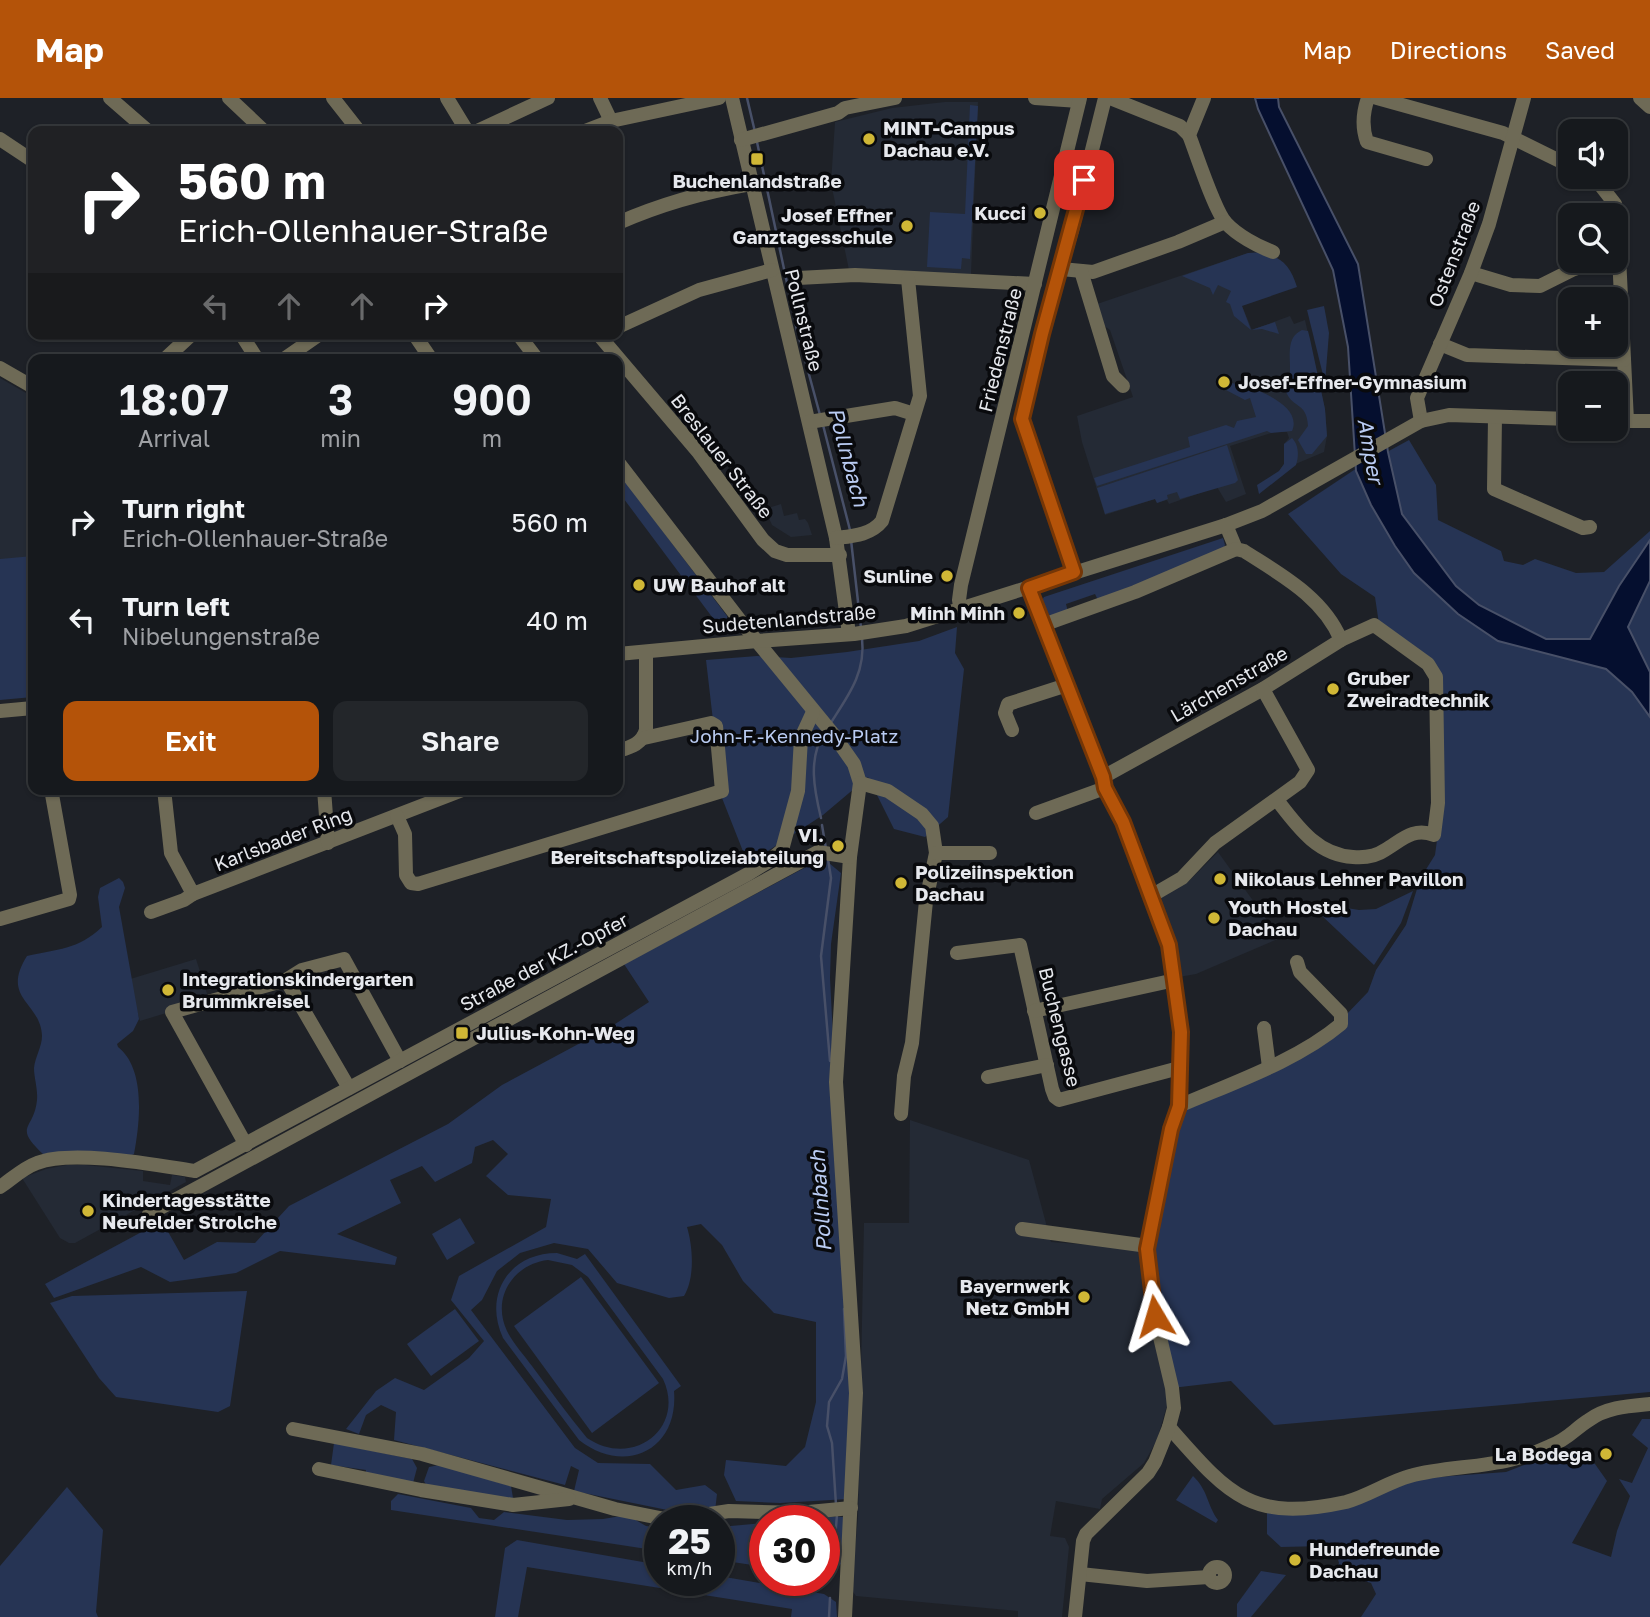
<!DOCTYPE html>
<meta charset="utf-8">
<style>
body{margin:0;font-family:"Golos Text",sans-serif;background:#23262a;color:#f1f3f6;height:100vh;display:flex;flex-direction:column;font-size:26px;white-space:nowrap}
*{box-sizing:border-box;margin:0}
p{font-size:23px;color:#9ea0a4}
.icon{flex:none;width:38px;height:38px;fill:none;stroke:currentColor;stroke-width:2;stroke-linecap:round;stroke-linejoin:round}
.map{position:relative;flex:1;overflow:hidden}
.side{position:absolute;left:28px;top:256px;width:595px;height:441px;display:flex;flex-direction:column;background:#16191d;border-radius:14px;box-shadow:0 2px 5px #0004,0 0 0 2px #35383b}
.side>*{flex:none}
.banner{position:absolute;left:28px;top:28px;width:595px;height:214px;border-radius:14px;box-shadow:0 2px 5px #0004,0 0 0 2px #35383b;background:#202124;color:#fff;overflow:hidden}
.fabs{position:absolute;left:1558px;top:21px;display:grid;gap:14px}
.fabs a{display:grid;place-items:center;width:70px;height:70px;border-radius:14px;background:#16191d;box-shadow:0 2px 5px #0004,0 0 0 2px #35383b;font-size:35px}
.speed{position:absolute;left:644px;top:1407px;display:flex;gap:14px;font-size:35px;font-weight:700;text-align:center}
.speed>*{display:grid;place-content:center;width:91px;height:91px;border-radius:50%;background:#16191d;box-shadow:0 2px 5px #0004,0 0 0 2px #35383b;line-height:1}
.speed small{font-size:18px;font-weight:400}
.speed .limit{border:10px solid #d22;background:#fff;color:#111}
.pin{position:absolute;display:grid;place-items:center;width:60px;height:60px;color:#fff;margin:-30px;border-radius:14px;box-shadow:0 4px 10px #0006}
.me{position:absolute;width:77px;margin:-38px;rotate:353deg;stroke-linejoin:round;filter:drop-shadow(0 0 5px #0008)}
.turn{display:flex;align-items:center;gap:24px;height:147px;padding:0 35px;font-size:32px}
.turn .icon{width:91px;height:91px;stroke-width:2.5}
.turn b{display:block;font-size:49px;line-height:60px}
.lanes{display:flex;align-items:center;height:66px;padding:0 35px;background:#0003;justify-content:center;gap:35px;direction:ltr}
.lanes .off{opacity:.35}
.eta{display:flex;justify-content:space-evenly;align-items:center;height:119px;text-align:center}
.eta b{font-size:42px;font-weight:600;line-height:49px}
.button{display:flex;gap:14px;margin-top:auto;padding:14px 35px}
.button a{flex:1;height:80px;border-radius:14px;background:#b45309;color:#fff;font-size:28px;font-weight:600;line-height:80px;text-align:center}
.button a+a{background:#23262a;color:#f1f3f6}
ul{padding:0;list-style:none}
li{display:flex;align-items:center;gap:21px;height:98px;padding:0 35px}
li div{flex:1}
li b{display:block;font-size:26px}
li em{font-style:normal}
header{display:flex;align-items:center;gap:42px;box-sizing:border-box;height:98px;padding:0 35px;background:#b45309;color:#fff}
header strong{font-size:33px}
nav{display:flex;gap:38px;margin-inline-start:auto;font-size:24px}
.map>svg:first-child{display:block}
.built{fill:#242a35}
.green{fill:#263454;fill-rule:evenodd}
.water{fill:#050f2f;stroke:#485068;stroke-width:2}
.lines{fill:none;stroke-linecap:round;stroke-linejoin:round}
.stream{stroke:#485068;stroke-width:2.5}
.minor{stroke:#6e6a56;stroke-width:14}
.route-casing{stroke:#753606;stroke-width:18}
.route{stroke:#b45309;stroke-width:12}
.poi-dot{fill:#d0b736;stroke:#090a0d;stroke-width:2.5}
.labels{text-anchor:middle;stroke-width:7;stroke-linejoin:round;paint-order:stroke}
.poi-label{font-size:19px;font-weight:bold;fill:#e6e8ed;stroke:#090a0d;text-anchor:start}
.street-label{font-size:19px;fill:#e6e8ed;stroke:#090a0d}
.park-label{font-size:19px;fill:#baccf3;stroke:#090a0d}
.water-label{font-size:21px;font-style:italic;fill:#baccf3;stroke:#090a0d}
</style>
<header>
<strong>Map</strong>
<nav><a>Map</a><a>Directions</a><a>Saved</a></nav>
</header>
<div class="map">
<svg width="1650" height="1519" viewBox="0 0 1650 1519">
<rect width="100%" height="100%" fill="#1e2127"/>
<!-- built -->
<g class="built">
<path d="M945,4H978L971,176L849,172L831,85L835,24L892,10Z"/>
<path d="M1248,155L1242,208L1252,232L1290,218L1294,226L1305,222L1325,311L1327,338L1324,354L1279,373L1284,366V346L1289,340L1287,334H1274L1230,348L1246,396L1226,404L1217,389L1169,406L1167,402L1157,405L1155,401L1105,417L1082,344L1077,318L1133,299L1110,232L1103,227L1097,206Z"/>
<path d="M0,280L33,299V465L0,468Z"/>
<path d="M781,406L784,418L797,415L799,422L805,421L808,425L812,437L791,439L772,427L765,411Z"/>
<path d="M1218,754L1280,840L1196,876L1179,879L1156,800L1190,782Z"/>
<path d="M196,861L209,902L140,923L127,882Z"/>
<path d="M910,1022L1029,1062L1051,1144L1147,1151L1172,1290L1157,1342L1144,1365L1102,1401L1100,1411L1056,1403L1050,1438L1065,1440L1069,1449L1062,1519H1018V1513L856,1498L851,1491L858,1420L864,1125H909Z"/>
<path d="M67,1067H85L143,1073V1083L170,1087L172,1077L185,1079L186,1084L75,1145H69L60,1140L22,1080L46,1071Z"/>
</g>
<!-- green -->
<g class="green">
<path d="M970,7L978,8L970,161L962,160L961,171L927,169L930,114L965,116Z"/>
<path d="M1263,154C1283,160 1291,169 1297,189L1242,208L1251,232L1275,224L1279,236L1262,231L1251,232L1234,218L1230,206L1226,204L1231,193L1218,187L1213,197L1210,190L1182,178L1248,155Z"/>
<path d="M1324,208L1329,235L1325,285L1307,212Z"/>
<path d="M1302,232L1308,233L1310,241L1325,311L1327,338L1312,356H1306L1298,342L1308,328C1307,303 1291,311 1285,291C1286,286 1289,281 1290,275C1291,259 1285,240 1302,232Z"/>
<path d="M1230,285C1249,287 1304,306 1292,333L1271,335L1267,333L1097,388L1094,380L1190,349L1188,339L1226,327L1234,330L1237,323L1256,319L1250,300L1245,302L1226,292Z"/>
<path d="M1292,340C1299,347 1299,358 1296,367L1259,396L1257,387L1279,373L1284,366V346Z"/>
<path d="M1409,342L1436,387L1438,422L1501,453L1504,463L1523,467L1535,461L1576,475L1604,474L1650,433V442L1619,488L1590,541H1546L1479,507L1456,488L1402,416L1388,355L1356,373L1498,543L1606,571L1632,594L1650,619V1294L1274,1327L1231,1283L1172,1290L1147,1151L1179,1008L1269,969L1343,920L1368,894L1376,872L1406,827L1420,781L1435,757L1442,705V580L1379,526L1375,499L1341,476L1288,416L1354,372Z"/>
<path d="M1227,347L1238,382L1235,385L1180,401L1177,394L1167,397L1168,401L1157,405L1155,401L1105,416L1097,390Z"/>
<path d="M618,374L727,518V532L721,531L618,393Z"/>
<path d="M1223,440L1225,447L1222,453L1099,504L1095,496L1066,506L1068,514L1049,520L1041,504L1044,499Z"/>
<path d="M33,458V599L0,602V461Z"/>
<path d="M1650,483V574L1627,529Z"/>
<path d="M957,529L955,555L964,571L948,719L925,739L894,731L868,679L823,717L748,766L722,700L706,562L757,558L791,560L847,554L919,543Z"/>
<path d="M823,760L841,775L831,846L830,880L850,1273L848,1401L780,1405L736,1403L724,1377L726,1362L786,1368L805,1349L816,1304V1224L774,1215L743,1183L722,1147L701,1126L687,1129C693,1149 695,1180 684,1198L669,1200L617,1185L588,1151L554,1145L520,1155L497,1173L482,1202L471,1212L575,1350L598,1365L650,1366L676,1392L705,1387L717,1396L715,1413L682,1415L574,1393L579,1372L571,1368L565,1387L394,1342L396,1314L381,1307L366,1317L359,1336L346,1331L376,1293L395,1280L424,1292L469,1260L484,1243L451,1202L459,1178L546,1129L551,1101L508,1097L486,1078L508,1056L493,1042L475,1049L472,1065L435,1084L422,1068L390,1082L401,1105L337,1136L397,1159L395,1167L280,1153L236,1175L170,1184L141,1169L54,1200L45,1186L162,1123L184,1162L217,1144L255,1145L289,1108L448,1026L502,987L612,928L649,904L624,866Z"/>
<path d="M119,780L123,784L125,790L119,809L139,921L133,933L117,946L118,949C146,971 140,1024 134,1056L130,1058L44,1057C12,1027 34,1033 37,1002C38,991 34,980 34,970C35,959 42,949 42,938C41,904 0,901 27,858C57,851 78,852 102,829L98,799L100,790Z"/>
<path d="M1413,793L1401,825L1374,867L1319,815L1322,806L1359,812L1376,811Z"/>
<path d="M460,1120L475,1145L447,1162L432,1136Z"/>
<path d="M557,1155L577,1161L585,1156L681,1288L674,1293C679,1352 625,1378 579,1342L503,1240C483,1197 509,1155 557,1155ZM548,1162L572,1167L588,1179L663,1281C686,1330 633,1371 587,1340C568,1317 550,1292 532,1268C524,1257 513,1245 507,1233C491,1199 514,1166 548,1162Z"/>
<path d="M581,1179L659,1285L592,1335L514,1228Z"/>
<path d="M247,1193L230,1308L218,1314L116,1299L99,1280L50,1205L72,1198Z"/>
<path d="M455,1211L479,1243L431,1278L407,1246Z"/>
<path d="M1642,1321H1650V1519H1361L1376,1496L1371,1485L1335,1474L1339,1465L1336,1455L1325,1448L1281,1449L1267,1436V1413L1392,1390L1424,1380L1506,1374L1566,1351L1595,1366L1607,1383L1572,1445L1611,1459L1617,1433L1630,1398L1619,1381L1632,1385L1648,1350L1632,1337Z"/>
<path d="M334,1345L412,1361L417,1370L413,1385L365,1378L366,1372L331,1367Z"/>
<path d="M439,1367L511,1388L513,1400L508,1403L428,1390L424,1383L429,1369Z"/>
<path d="M1193,1378C1208,1392 1207,1407 1218,1422L1216,1425L1176,1402Z"/>
<path d="M67,1389L103,1432L96,1514L98,1519H0V1468Z"/>
<path d="M398,1396L471,1410L479,1420L494,1422L504,1414L567,1422L603,1421L627,1417L646,1428L660,1430V1453L391,1412V1403Z"/>
<path d="M814,1418L845,1419L841,1466L828,1477H824V1423H801Z"/>
<path d="M765,1425V1469L719,1462V1429Z"/>
<path d="M517,1442L660,1467V1482H719V1478L824,1496L836,1504L837,1519H791L792,1511L527,1469L518,1519H495L505,1450Z"/>
<path d="M1261,1473L1286,1477L1251,1519H1237V1506Z"/>
</g>
<!-- water -->
<path class="water" d="M1255,0H1278L1279,9L1358,166L1388,354L1402,416L1456,488L1479,507L1546,541H1590L1619,488L1650,442V483L1628,529L1650,574V619L1632,594L1606,571L1498,543L1458,516L1414,475L1395,448L1371,407L1356,373L1348,249L1333,172L1258,11Z"/>
<g class="lines">
<!-- stream -->
<g class="stream">
<path d="M747,0L755,34"/>
<path d="M757,44L797,232L820,317"/>
<path d="M823,327L850,432"/>
<path d="M851,442L861,530"/>
<path d="M830,626C848,598 866,575 862,540"/>
<path d="M821,720C814,691 808,661 824,635"/>
<path d="M822,727L826,751"/>
<path d="M828,761L831,780L821,858L830,963"/>
<path d="M836,1407L832,1345L827,1328L829,1304L842,1281L846,1258L844,1211"/>
<path d="M832,1475L837,1417"/>
<path d="M829,1519L830,1500"/>
</g>
<!-- minor -->
<g class="minor">
<path d="M110,0L148,33"/>
<path d="M229,0L264,33"/>
<path d="M333,0L359,33"/>
<path d="M447,0L467,33"/>
<path d="M600,0L611,23"/>
<path d="M732,0L836,440L849,536"/>
<path d="M1035,0L1079,3"/>
<path d="M1110,0L1180,28L1189,37"/>
<path d="M1204,0L1189,37C1196,55 1215,114 1226,125C1237,137 1257,148 1273,154"/>
<path d="M1368,0C1363,14 1362,30 1367,44L1426,61"/>
<path d="M1377,0L1503,35L1570,68"/>
<path d="M1640,0L1650,9"/>
<path d="M477,33L548,0"/>
<path d="M585,33L611,23L719,0"/>
<path d="M0,41L33,63"/>
<path d="M741,42L838,15L845,10L895,0"/>
<path d="M1594,79L1615,106L1619,125V158L1627,323"/>
<path d="M618,125C661,106 704,94 751,86"/>
<path d="M1061,171L1093,174L1178,144L1225,124"/>
<path d="M1081,173L1113,278L1123,288"/>
<path d="M1471,175L1511,187L1540,188L1572,172L1598,163"/>
<path d="M798,180L855,177L1035,186"/>
<path d="M618,229L699,192L772,172"/>
<path d="M241,236L257,261"/>
<path d="M414,236L431,261"/>
<path d="M518,236L537,261"/>
<path d="M598,236L699,355L763,442L775,453L787,457H840"/>
<path d="M1440,246L1467,257L1624,262"/>
<path d="M165,261L192,236"/>
<path d="M284,261L320,236"/>
<path d="M0,270L33,289"/>
<path d="M1495,319L1494,391L1583,430L1590,429"/>
<path d="M1421,323L1417,300L1471,175L1489,126L1524,0"/>
<path d="M1615,323H1650"/>
<path d="M809,324L895,310L914,316"/>
<path d="M618,364L742,525L833,636L854,666L860,685L850,759L836,984L856,1295L845,1519"/>
<path d="M1226,427L1236,451L1244,453C1281,477 1323,499 1341,542"/>
<path d="M836,440C853,438 871,437 882,423L920,298L908,181"/>
<path d="M1074,474L1022,321L1042,236L1072,132L1105,0"/>
<path d="M1029,490L1103,679L1105,690L1123,724L1169,847L1181,934L1179,1008L1171,1031L1147,1151L1155,1218L1172,1290L1174,1310L1169,1329C1228,1396 1250,1425 1346,1404C1368,1398 1388,1384 1410,1378C1442,1369 1477,1370 1510,1362C1523,1359 1537,1354 1550,1348C1570,1340 1573,1332 1589,1322C1607,1309 1629,1308 1650,1306"/>
<path d="M961,513L959,502L961,487L1080,0"/>
<path d="M1043,527L1135,494L1236,451"/>
<path d="M618,556L757,543L854,536L906,528L1226,427L1262,413L1421,323L1449,317L1570,321"/>
<path d="M0,613L33,610"/>
<path d="M1012,632L1005,615L1008,606L1067,587"/>
<path d="M618,653C631,649 642,646 646,632V554"/>
<path d="M1103,679L1263,591L1341,542L1374,527L1428,566L1436,579L1438,705L1434,737C1413,729 1402,742 1385,752C1375,759 1365,760 1353,759C1317,757 1297,728 1277,702"/>
<path d="M860,685L888,693L922,716L932,728L936,755L926,803L912,945L904,978L901,1016"/>
<path d="M164,691L171,755L193,796L465,691"/>
<path d="M324,691L328,745"/>
<path d="M1036,715L1105,690"/>
<path d="M397,718L405,736L406,777L411,785L418,786L722,693L716,628L711,625L644,640"/>
<path d="M936,755H990"/>
<path d="M1151,798L1182,780L1215,745L1300,684L1308,672L1263,591"/>
<path d="M151,814L184,802L193,796"/>
<path d="M0,821L69,801L70,797L51,691"/>
<path d="M957,855L1020,847L1052,991L1055,999L1059,1002L1179,970"/>
<path d="M286,882L349,990"/>
<path d="M1034,913L1175,882"/>
<path d="M1264,930L1269,969"/>
<path d="M988,979L1047,967"/>
<path d="M1179,1008C1232,985 1297,963 1341,926V916L1300,874L1297,864"/>
<path d="M246,1047L172,914L286,882L302,872L344,861L400,963"/>
<path d="M0,1089C12,1081 23,1070 37,1065C72,1051 156,1067 195,1073L748,776L769,763L782,752L798,693L801,640L813,614"/>
<path d="M149,1116L818,754L850,759"/>
<path d="M1022,1131L1148,1148"/>
<path d="M293,1331L422,1356L615,1411L670,1422L729,1413L798,1415L851,1410"/>
<path d="M319,1371L421,1392L513,1407L569,1401"/>
<circle cx="1217" cy="1477" r="8"/>
<path d="M1080,1476L1147,1483L1209,1479"/>
<path d="M1075,1519L1083,1443L1086,1436L1148,1375L1155,1364L1169,1329"/>
</g>
</g>
<g class="lines">
<!-- route casing -->
<g class="route-casing">
<path id="route" d="M1084,82L1042,236L1022,321L1074,474L1029,490L1103,679L1105,690L1123,724L1169,847L1181,934L1179,1008L1171,1031L1147,1151L1155,1218"/>
</g>
<!-- route -->
<use href="#route" class="route"/>
</g>
<!-- markers -->
<g class="poi-dot">
<circle cx="869" cy="41" r="7"/>
<rect x="750" y="54" width="14" height="14" rx="3.5"/>
<circle cx="1040" cy="115" r="7"/>
<circle cx="907" cy="128" r="7"/>
<circle cx="1224" cy="284" r="7"/>
<circle cx="947" cy="478" r="7"/>
<circle cx="639" cy="487" r="7"/>
<circle cx="1019" cy="515" r="7"/>
<circle cx="1333" cy="591" r="7"/>
<circle cx="838" cy="748" r="7"/>
<circle cx="1220" cy="781" r="7"/>
<circle cx="901" cy="785" r="7"/>
<circle cx="1214" cy="820" r="7"/>
<circle cx="168" cy="892" r="7"/>
<rect x="455" y="928" width="14" height="14" rx="3.5"/>
<circle cx="88" cy="1113" r="7"/>
<circle cx="1084" cy="1199" r="7"/>
<circle cx="1606" cy="1356" r="7"/>
<circle cx="1295" cy="1462" r="7"/>
</g>
<g class="labels">
<!-- poi labels -->
<g class="poi-label">
<text x="883" y="37">MINT-Campus<tspan x="883" dy="22">Dachau e.V.</tspan></text>
<text x="757" y="90" text-anchor="middle">Buchenlandstraße</text>
<text x="1026" y="122" text-anchor="end">Kucci</text>
<text x="893" y="124" text-anchor="end">Josef Effner<tspan x="893" dy="22">Ganztagesschule</tspan></text>
<text x="1238" y="291">Josef-Effner-Gymnasium</text>
<text x="933" y="485" text-anchor="end">Sunline</text>
<text x="653" y="494">UW Bauhof alt</text>
<text x="1005" y="522" text-anchor="end">Minh Minh</text>
<text x="1347" y="587">Gruber<tspan x="1347" dy="22">Zweiradtechnik</tspan></text>
<text x="824" y="744" text-anchor="end">VI.<tspan x="824" dy="22">Bereitschaftspolizeiabteilung</tspan></text>
<text x="915" y="781">Polizeiinspektion<tspan x="915" dy="22">Dachau</tspan></text>
<text x="1234" y="788">Nikolaus Lehner Pavillon</text>
<text x="1228" y="816">Youth Hostel<tspan x="1228" dy="22">Dachau</tspan></text>
<text x="182" y="888">Integrationskindergarten<tspan x="182" dy="22">Brummkreisel</tspan></text>
<text x="476" y="942">Julius-Kohn-Weg</text>
<text x="102" y="1109">Kindertagesstätte<tspan x="102" dy="22">Neufelder Strolche</tspan></text>
<text x="1070" y="1195" text-anchor="end">Bayernwerk<tspan x="1070" dy="22">Netz GmbH</tspan></text>
<text x="1592" y="1363" text-anchor="end">La Bodega</text>
<text x="1309" y="1458">Hundefreunde<tspan x="1309" dy="22">Dachau</tspan></text>
</g>
<!-- street labels -->
<g class="street-label">
<text transform="translate(1454 156) rotate(-69)" y="7">Ostenstraße</text>
<text transform="translate(804 222) rotate(76)" y="7">Pollnstraße</text>
<text transform="translate(1000 252) rotate(-76)" y="7">Friedenstraße</text>
<text transform="translate(722 358) rotate(52)" y="7">Breslauer Straße</text>
<text transform="translate(789 521) rotate(-5)" y="7">Sudetenlandstraße</text>
<text transform="translate(1229 586) rotate(-30)" y="7">Lärchenstraße</text>
<text transform="translate(283 741) rotate(-21)" y="7">Karlsbader Ring</text>
<text transform="translate(544 864) rotate(-28)" y="7">Straße der KZ.-Opfer</text>
<text transform="translate(1060 929) rotate(76)" y="7">Buchengasse</text>
</g>
<!-- park labels -->
<g class="park-label">
<text x="794" y="645">John-F.-Kennedy-Platz</text>
</g>
<!-- water labels -->
<g class="water-label">
<text transform="translate(1370 353) rotate(80)" y="7">Amper</text>
<text transform="translate(848 359) rotate(75)" y="7">Pollnbach</text>
<text transform="translate(821 1103) rotate(-94)" y="7">Pollnbach</text>
</g>
</g>
</svg>
<div class="fabs">
<a><svg class="icon" aria-label="sound" viewBox="0 0 24 24"><path d="M4 9h4l5-4v14l-5-4H4zM17 9q2 3 0 6"/></svg></a>
<a><svg class="icon" aria-label="search" viewBox="0 0 24 24"><circle cx="10" cy="10" r="6"/><path d="M15 15l6 6"/></svg></a>
<a>+</a>
<a>−</a>
</div>
<div class="speed"><div>25<small>km/h</small></div><div class="limit">30</div></div>
<div class="pin" style="left:1084px;top:82px;background:#d93025"><svg class="icon" aria-label="arrive" viewBox="0 0 24 24"><path d="M6 21V4h12l-3 4 3 4H6"/></svg></div>
<svg class="me" style="left:1155px;top:1218px" viewBox="-20 -20 40 40"><path d="M0-17L14 15 0 8-14 15z" fill="#b45309" stroke="#fff" stroke-width="4"/></svg>
<div class="banner">
<div class="turn"><svg class="icon" aria-label="right" viewBox="0 0 24 24"><path d="M7 20v-9h11M14 6l5 5-5 5"/></svg><div><b>560 m</b>Erich-Ollenhauer-Straße</div></div>
<div class="lanes"><svg class="icon off" aria-label="left" viewBox="0 0 24 24"><path d="M17 20v-9H6M10 6l-5 5 5 5"/></svg><svg class="icon off" aria-label="ahead" viewBox="0 0 24 24"><path d="M12 20V5M6 11l6-6 6 6"/></svg><svg class="icon off" aria-label="ahead" viewBox="0 0 24 24"><path d="M12 20V5M6 11l6-6 6 6"/></svg><svg class="icon" aria-label="right" viewBox="0 0 24 24"><path d="M7 20v-9h11M14 6l5 5-5 5"/></svg></div>
</div>
<section class="side">
<div class="eta">
<div><b>18:07</b><p>Arrival</p></div>
<div><b>3</b><p>min</p></div>
<div><b>900</b><p>m</p></div>
</div>
<ul>
<li><svg class="icon" aria-label="right" viewBox="0 0 24 24"><path d="M7 20v-9h11M14 6l5 5-5 5"/></svg><div><b>Turn right</b><p>Erich-Ollenhauer-Straße</p></div><em>560 m</em></li>
<li><svg class="icon" aria-label="left" viewBox="0 0 24 24"><path d="M17 20v-9H6M10 6l-5 5 5 5"/></svg><div><b>Turn left</b><p>Nibelungenstraße</p></div><em>40 m</em></li>
</ul>
<div class="button"><a>Exit</a><a>Share</a></div>
</section>
</div>
